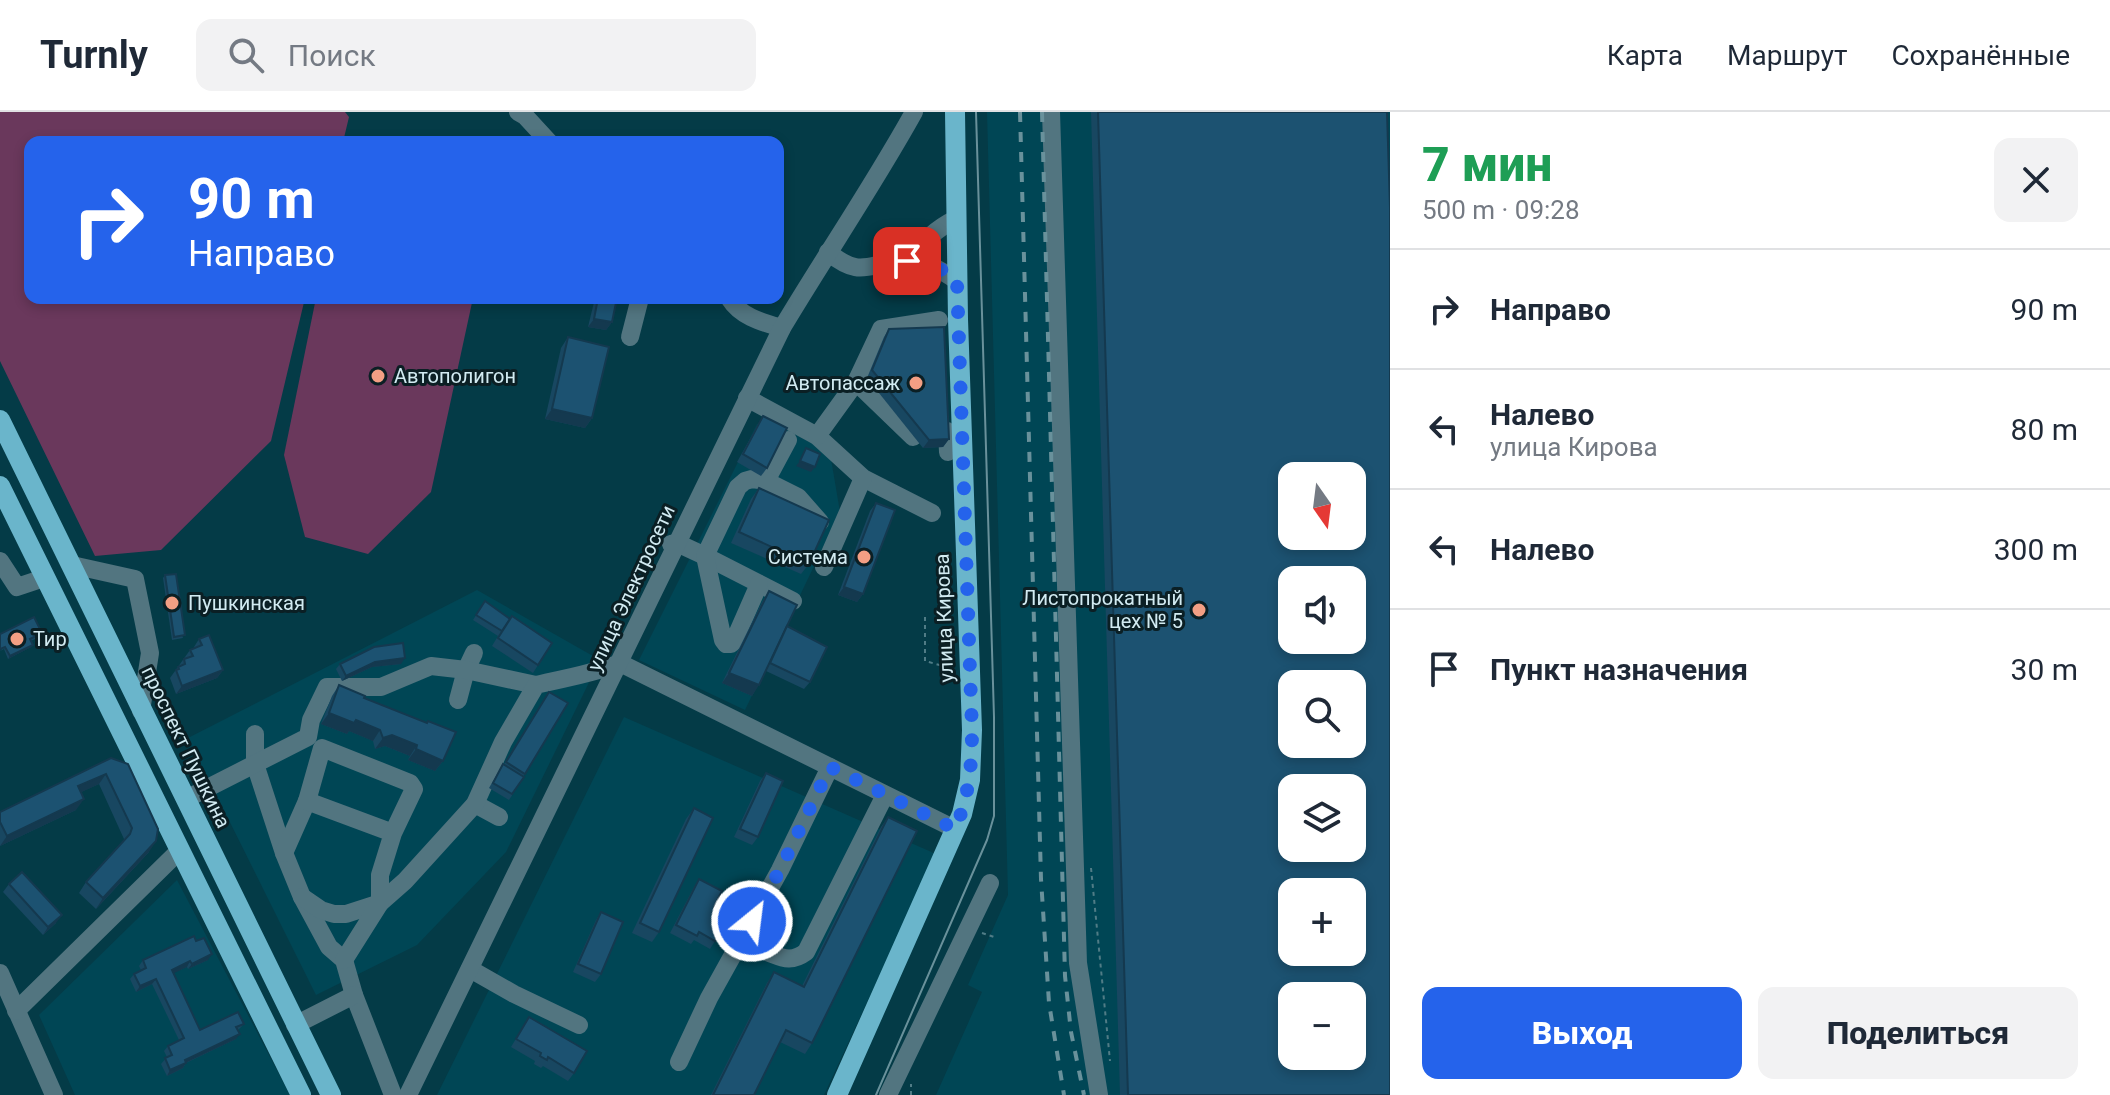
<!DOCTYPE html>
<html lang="ru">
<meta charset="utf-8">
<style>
body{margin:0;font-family:Roboto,sans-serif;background:#f2f2f3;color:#1f2937;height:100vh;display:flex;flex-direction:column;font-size:30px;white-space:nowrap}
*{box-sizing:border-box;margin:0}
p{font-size:26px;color:#747a83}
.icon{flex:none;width:44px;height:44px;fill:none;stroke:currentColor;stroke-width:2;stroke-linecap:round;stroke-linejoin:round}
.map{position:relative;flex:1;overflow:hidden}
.drawer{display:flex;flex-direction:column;background:#fff;width:720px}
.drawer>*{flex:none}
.guide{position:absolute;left:24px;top:24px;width:760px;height:168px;border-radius:16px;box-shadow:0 4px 12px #0003;background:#2563eb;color:#fff;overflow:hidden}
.needle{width:52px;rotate:166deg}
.controls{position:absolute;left:1278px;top:350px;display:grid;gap:16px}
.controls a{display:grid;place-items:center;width:88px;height:88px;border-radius:16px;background:#fff;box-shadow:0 4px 12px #0003;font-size:40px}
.pin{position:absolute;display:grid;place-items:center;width:68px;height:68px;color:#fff;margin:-34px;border-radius:16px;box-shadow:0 4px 12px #0006}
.me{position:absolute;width:88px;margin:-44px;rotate:29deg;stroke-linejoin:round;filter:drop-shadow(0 0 6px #0008)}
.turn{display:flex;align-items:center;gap:28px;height:168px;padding:0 32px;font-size:36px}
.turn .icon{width:104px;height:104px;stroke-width:2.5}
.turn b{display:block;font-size:56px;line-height:68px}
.round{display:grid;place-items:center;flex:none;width:84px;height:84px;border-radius:16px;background:#f2f2f3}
.head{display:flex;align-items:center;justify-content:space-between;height:136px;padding:0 32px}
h1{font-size:48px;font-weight:800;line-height:60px;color:#1e9e55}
.action{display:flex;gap:16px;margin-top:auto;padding:16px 32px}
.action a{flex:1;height:92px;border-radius:16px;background:#2563eb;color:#fff;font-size:32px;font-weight:800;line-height:92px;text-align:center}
.action a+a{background:#f2f2f3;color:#1f2937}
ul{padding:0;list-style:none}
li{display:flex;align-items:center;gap:24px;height:120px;padding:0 32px;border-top:2px solid #e0e1e3}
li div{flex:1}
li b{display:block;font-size:30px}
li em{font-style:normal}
header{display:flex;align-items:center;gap:48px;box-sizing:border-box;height:112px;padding:0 40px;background:#fff;border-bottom:2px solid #e0e1e3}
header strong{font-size:38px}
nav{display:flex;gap:44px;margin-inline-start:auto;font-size:28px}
.search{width:560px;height:72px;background:#f2f2f3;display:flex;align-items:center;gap:20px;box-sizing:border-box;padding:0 28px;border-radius:16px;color:#747a83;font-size:30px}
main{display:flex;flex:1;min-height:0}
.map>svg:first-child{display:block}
.built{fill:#004655;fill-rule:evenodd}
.green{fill:#6a385c}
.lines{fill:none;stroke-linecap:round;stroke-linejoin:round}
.path{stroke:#507c86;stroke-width:2;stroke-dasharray:4 4;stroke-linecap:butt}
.minor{stroke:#527580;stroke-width:18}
.major{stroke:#6ab5cb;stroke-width:20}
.tram{stroke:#69919b;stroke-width:2}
.rail{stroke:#69919b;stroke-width:4;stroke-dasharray:10 10;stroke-linecap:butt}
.wall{fill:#184761}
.shaded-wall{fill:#14394f}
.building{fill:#1c5271;stroke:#14394f;stroke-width:2;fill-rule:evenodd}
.route{stroke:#2563eb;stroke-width:14;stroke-dasharray:0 25.2}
.poi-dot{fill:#f39f84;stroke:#0b1f24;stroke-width:3}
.labels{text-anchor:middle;stroke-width:6;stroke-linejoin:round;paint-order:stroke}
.poi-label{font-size:20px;fill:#d2ebf2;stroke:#0b1f24;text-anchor:start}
.street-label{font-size:20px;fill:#d2ebf2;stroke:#0b1f24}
</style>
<header>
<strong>Turnly</strong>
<div class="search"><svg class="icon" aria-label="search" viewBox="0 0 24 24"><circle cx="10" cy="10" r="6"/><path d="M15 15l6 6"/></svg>Поиск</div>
<nav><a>Карта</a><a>Маршрут</a><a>Сохранённые</a></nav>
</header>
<main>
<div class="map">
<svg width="1390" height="983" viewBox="0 0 1390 983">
<rect width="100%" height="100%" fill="#043b47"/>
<!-- built -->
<g class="built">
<path d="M987,0H1390V983H936L982,880L968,873L1008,783ZM1292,364H1352V424H1292ZM1292,468H1352V528H1292ZM1292,572H1352V632H1292ZM1292,676H1352V736H1292ZM1292,780H1352V840H1292ZM1292,884H1352V944H1292Z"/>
<path d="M767,307L830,341L840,400L745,598L639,548L757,312Z"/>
<path d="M477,478L600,548L506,740L417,833L316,883L188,626Z"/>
<path d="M624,605L936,742L824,983H437Z"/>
<path d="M177,768L290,983H75L39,903Z"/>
</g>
<!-- green -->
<g class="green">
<path d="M0,0H345L349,5L343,30H30V186H305L271,329L161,438L95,444L0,249Z"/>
<path d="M316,186H473L431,380L368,442L305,425L284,343Z"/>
</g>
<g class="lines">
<!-- path -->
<g class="path">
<path d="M925,505V549L954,557"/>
<path d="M1091,756L1110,949"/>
<path d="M982,821L997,826"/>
<path d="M911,983V972"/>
</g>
<!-- minor -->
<g class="minor">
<path d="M518,0L525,4L549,30"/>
<path d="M1051,0L1078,851L1099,983"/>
<path d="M828,140C862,168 868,150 905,149C924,149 942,158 957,169"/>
<path d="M907,149C922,131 935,117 956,107"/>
<path d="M729,186C741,205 761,210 782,216"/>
<path d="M630,225L640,186"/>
<path d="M747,286L817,324L863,366L932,401"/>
<path d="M947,319L948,340"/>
<path d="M817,324L856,270"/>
<path d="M913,325L856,270L881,217L939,208"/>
<path d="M766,369L788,328"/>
<path d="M671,432L677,431L705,444L793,489"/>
<path d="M0,449L17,475L44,466"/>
<path d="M72,453L135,467L150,541L141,599"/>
<path d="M824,455L863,366"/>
<path d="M759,472L734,529L731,532H726L723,528L705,444L738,375L745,369L752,367L766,369L798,385L820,410"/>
<path d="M458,588L466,558L474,541"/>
<path d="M255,622V652L284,741L302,785L329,835L344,848L354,883L393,983"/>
<path d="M186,687L308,625L311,608L327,575H381L431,554L466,558L536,573"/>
<path d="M475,692L499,705"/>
<path d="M284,741L307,689"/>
<path d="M302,785L321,798L334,802H346L380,791L405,769L475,692L503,630L536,573C564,566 593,562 620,551L955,717"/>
<path d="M767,840C783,846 791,851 806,840L885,683"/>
<path d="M344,848L380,791V763L393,721L414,677L410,671L322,636L307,689L393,721"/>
<path d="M470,857L514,882L579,913"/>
<path d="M0,861L54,983"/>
<path d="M16,899L179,739"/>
<path d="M295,913L354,883"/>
<path d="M679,950L709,886L780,758L830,655"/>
<path d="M408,983L782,216C825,144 873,74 914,0"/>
<path d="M888,983L990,771"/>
</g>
<!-- major -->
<g class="major">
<path d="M0,308L331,983"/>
<path d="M0,374L301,983"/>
<path d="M837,983L962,702L970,668L972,618L958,207L955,0"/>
</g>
<!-- tram -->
<path class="tram" d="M876,983L987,728L994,704V605L976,0"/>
<!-- rail -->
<g class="rail">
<path d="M1020,0L1041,767L1049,891L1064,983"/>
<path d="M1042,0L1065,864L1071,920L1084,983"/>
</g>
</g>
<!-- wall -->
<g class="wall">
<path d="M1091,0H1387L1390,983H1120Z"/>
<path d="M595,186H617L612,210L606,218L588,215Z"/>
<path d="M889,217L949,327L943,335L923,336L867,266L884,225Z"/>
<path d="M568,225L592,306L585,316L545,307L561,236Z"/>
<path d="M763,304L767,356L761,364L737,350Z"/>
<path d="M759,376L809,452L801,462L731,431L751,387Z"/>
<path d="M876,391L863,482L857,490L838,483L870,399Z"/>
<path d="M165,463L183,526L172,528L163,466Z"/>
<path d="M769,479L787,514L810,570L804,577L766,559L752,584L722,571L762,490Z"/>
<path d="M485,489L510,507L552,531L533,561L492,534L498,524L473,508Z"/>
<path d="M34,505L42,521L41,524L31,529V535L8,547L4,537L0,539Z"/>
<path d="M199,527L223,558L217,566L176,582L170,566L190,538L194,536V535Z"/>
<path d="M340,552H401L372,555L342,569L336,557Z"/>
<path d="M339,573L364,586L443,649L435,659L408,648L410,644L385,634L375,637L373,629L349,619L347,622L321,612L332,584Z"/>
<path d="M549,580L568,591L523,665H524L509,688L489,676L500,657L503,652H504Z"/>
<path d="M111,646L149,740L96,797L79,781L86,770L124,729V727L99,672L81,680L76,698L0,734V700Z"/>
<path d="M766,661L758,725L752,733L734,725L760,669Z"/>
<path d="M694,696L659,820L652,830L632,821L686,707Z"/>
<path d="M888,705L812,931L805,942L780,930L754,983H711L767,871L774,860L802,874L881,715Z"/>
<path d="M699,767L714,795L715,829L710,837L694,828L691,832L670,821L694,775Z"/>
<path d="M9,772L56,811L43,823L3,780Z"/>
<path d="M601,800V862L595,870L573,860L596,808Z"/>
<path d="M143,848H208L188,857L187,855L173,861L200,918L244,912L238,918L236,927L186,951L183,956L167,964L161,952L167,945L164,939L168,934L179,928L152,872L136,880L130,867L134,862L141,858L139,854Z"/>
<path d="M529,905L574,961L568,969L543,954L541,956L534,952L535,949L511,935Z"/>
</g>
<!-- shaded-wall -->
<g class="shaded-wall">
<path d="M594,207L612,210L606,218L588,215Z"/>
<path d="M552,297L592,306L585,316L545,307Z"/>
<path d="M949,327L943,335L923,336L929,328Z"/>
<path d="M800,349L815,355L811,360L796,354Z"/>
<path d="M844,475L863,482L857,490L838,483Z"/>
<path d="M33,533L31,535L8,547L10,544Z"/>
<path d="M405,546L401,552L372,555L342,569L346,564L375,550Z"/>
<path d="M223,558L217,566L176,582L182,574Z"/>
<path d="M729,561L759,573L752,584L722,571Z"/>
<path d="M329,601L356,608L380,618L373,629L349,619L347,622L321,612Z"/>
<path d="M392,623L417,633L410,644L385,634L375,637L383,626Z"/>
<path d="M416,637L443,649L435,659L408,648Z"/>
<path d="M106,662L99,672L71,685L78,674Z"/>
<path d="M84,687L76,698L0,734L7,724Z"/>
<path d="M156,729L149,740L96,797L103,786Z"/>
<path d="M62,803L56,811L43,823L48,815Z"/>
<path d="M212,842L208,848L188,857L192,852Z"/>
<path d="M190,849L187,855L168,864L172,858Z"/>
<path d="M156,867L152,872L136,880L140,874Z"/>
<path d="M240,922L236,927L181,953L185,948Z"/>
<path d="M186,951L183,956L167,964L170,958Z"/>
</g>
<!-- building -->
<g class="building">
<path d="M1098,0H1387L1390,95V983H1128ZM1292,364H1352V424H1292ZM1292,468H1352V528H1292ZM1292,572H1352V632H1292ZM1292,676H1352V736H1292ZM1292,780H1352V840H1292ZM1292,884H1352V944H1292Z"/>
<path d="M598,186H617L612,210L594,207Z"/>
<path d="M944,215L949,327L929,328L872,258L889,217Z"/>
<path d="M568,225L609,235L592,306L552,297Z"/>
<path d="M763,304L787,316L767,356L743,342Z"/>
<path d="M806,336L820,342L815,355L800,349Z"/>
<path d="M759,376L829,408L809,452L739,420Z"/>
<path d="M876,391L895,398L863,482L844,475Z"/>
<path d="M176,462L185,523L174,525L165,463Z"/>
<path d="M769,479L797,493L759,573L729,561Z"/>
<path d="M485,489L510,507L502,519L476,503Z"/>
<path d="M512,504L552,531L538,553L498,526Z"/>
<path d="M34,505L42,521L30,527L33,533L10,544L5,535L0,537V522Z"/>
<path d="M787,514L827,535L810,570L770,551Z"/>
<path d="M209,523L223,558L182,574L176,558L179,557L178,555L185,552L184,547L193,544L190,538L202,533L199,527Z"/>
<path d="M403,531L405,546L375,550L346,564L340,552L374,535Z"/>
<path d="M339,573L365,584L364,586L427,611L428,609L456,620L443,649L416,637L417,633L392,623L383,626L380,618L356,608L354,611L329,601Z"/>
<path d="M549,580L568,591L525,662L506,650Z"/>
<path d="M111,646L128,652L158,717L156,729L103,786L86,770L130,722L132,716L106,662L78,674L84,687L7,724L0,710V700Z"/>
<path d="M503,652L524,665L512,682L493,671Z"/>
<path d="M766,661L783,669L758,725L740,717Z"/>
<path d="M694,696L713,706L659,820L640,811Z"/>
<path d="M888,705L917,719L812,931L786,918L754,983H713L774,860L804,875Z"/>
<path d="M22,760L62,803L48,815L9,772Z"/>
<path d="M699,767L722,779L714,795L728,803L715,829L699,820L697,824L676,813Z"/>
<path d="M601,800L623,810L601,862L578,852Z"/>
<path d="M194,824L196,829L204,826L212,842L192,852L190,849L172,858L200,918L238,900L244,912L236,915L240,922L185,948L186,951L170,958L165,946L172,943L168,934L184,926L156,867L140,874L134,862L146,856L143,848Z"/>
<path d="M529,905L587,939L574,961L548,945L547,948L540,944L541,941L516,927Z"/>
</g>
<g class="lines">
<!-- route -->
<path class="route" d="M752,809L780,758L830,655L955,717C969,685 972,653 972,618L957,169L939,156L907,149"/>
</g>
<!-- markers -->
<g class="poi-dot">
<circle cx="378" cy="264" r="8"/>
<circle cx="916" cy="271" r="8"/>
<circle cx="864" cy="445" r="8"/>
<circle cx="172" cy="491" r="8"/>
<circle cx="1199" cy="498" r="8"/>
<circle cx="17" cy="527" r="8"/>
</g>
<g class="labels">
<!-- poi labels -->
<g class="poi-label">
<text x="394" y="271">Автополигон</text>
<text x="900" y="278" text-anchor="end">Автопассаж</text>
<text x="848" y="452" text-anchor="end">Система</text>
<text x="1183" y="493" text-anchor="end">Листопрокатный<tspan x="1183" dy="23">цех № 5</tspan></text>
<text x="188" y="498">Пушкинская</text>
<text x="33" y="534">Тир</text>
</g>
<!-- street labels -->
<g class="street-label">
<text transform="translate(631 476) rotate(-65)" y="7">улица Электросети</text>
<text transform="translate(944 506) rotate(-92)" y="7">улица Кирова</text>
<text transform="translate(186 635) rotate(64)" y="7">проспект Пушкина</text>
</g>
</g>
</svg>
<div class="controls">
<a><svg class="needle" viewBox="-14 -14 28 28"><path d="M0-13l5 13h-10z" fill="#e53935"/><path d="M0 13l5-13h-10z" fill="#747a83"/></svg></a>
<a><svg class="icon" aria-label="sound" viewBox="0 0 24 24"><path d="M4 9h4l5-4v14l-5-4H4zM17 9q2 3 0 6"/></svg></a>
<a><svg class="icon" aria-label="search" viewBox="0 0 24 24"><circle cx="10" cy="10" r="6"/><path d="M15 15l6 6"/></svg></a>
<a><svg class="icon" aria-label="layers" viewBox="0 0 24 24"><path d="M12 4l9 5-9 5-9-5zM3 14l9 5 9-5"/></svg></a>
<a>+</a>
<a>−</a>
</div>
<div class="pin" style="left:907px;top:149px;background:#d93025"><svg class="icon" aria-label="arrive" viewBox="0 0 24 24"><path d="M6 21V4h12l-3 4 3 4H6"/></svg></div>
<svg class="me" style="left:752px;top:809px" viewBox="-20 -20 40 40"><circle r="17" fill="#2563eb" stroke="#fff" stroke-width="3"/><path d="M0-11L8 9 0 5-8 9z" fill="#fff"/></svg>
<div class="guide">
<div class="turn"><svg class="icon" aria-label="right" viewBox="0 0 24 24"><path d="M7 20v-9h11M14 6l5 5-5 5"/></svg><div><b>90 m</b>Направо</div></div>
</div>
</div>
<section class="drawer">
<div class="head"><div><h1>7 мин</h1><p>500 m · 09:28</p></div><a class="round"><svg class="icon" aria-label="close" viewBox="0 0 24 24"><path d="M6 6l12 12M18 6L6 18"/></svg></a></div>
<ul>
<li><svg class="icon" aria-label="right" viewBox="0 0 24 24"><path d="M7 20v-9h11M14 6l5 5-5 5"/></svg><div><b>Направо</b></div><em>90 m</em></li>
<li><svg class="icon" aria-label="left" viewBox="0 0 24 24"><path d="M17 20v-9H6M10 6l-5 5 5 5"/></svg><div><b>Налево</b><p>улица Кирова</p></div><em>80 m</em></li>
<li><svg class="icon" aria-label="left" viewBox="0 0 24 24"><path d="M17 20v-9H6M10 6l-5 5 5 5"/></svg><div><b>Налево</b></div><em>300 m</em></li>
<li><svg class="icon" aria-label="arrive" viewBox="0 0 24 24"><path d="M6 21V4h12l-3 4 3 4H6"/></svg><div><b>Пункт назначения</b></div><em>30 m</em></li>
</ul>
<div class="action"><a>Выход</a><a>Поделиться</a></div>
</section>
</main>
